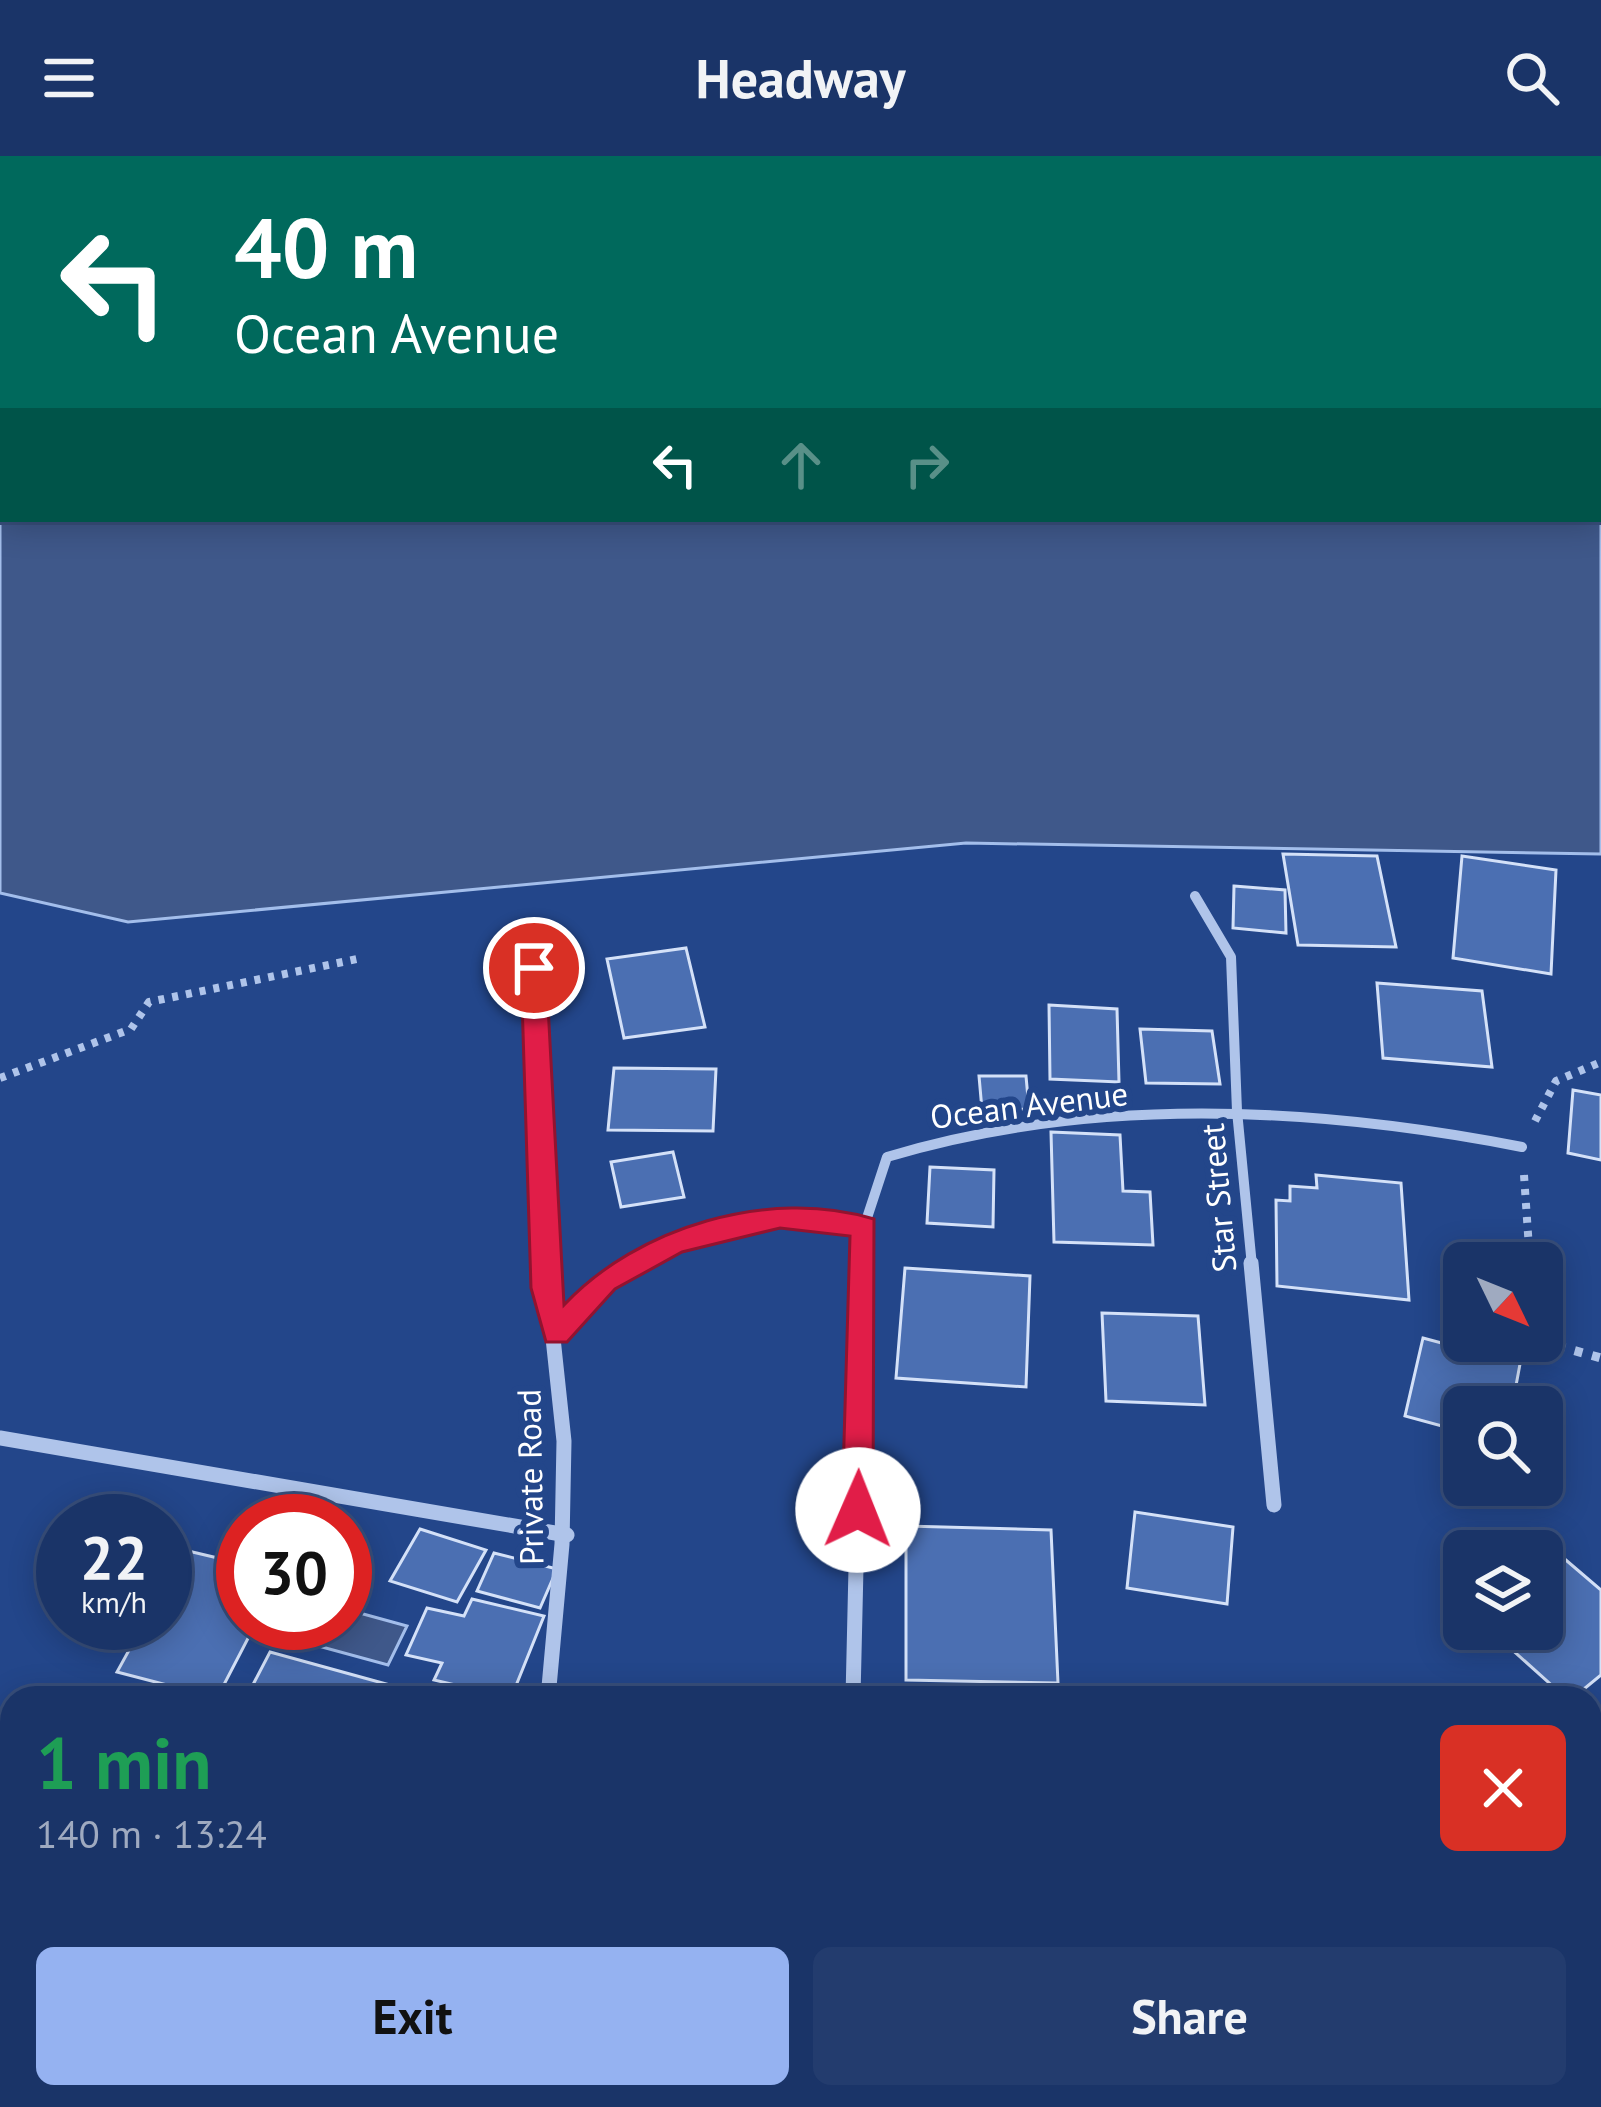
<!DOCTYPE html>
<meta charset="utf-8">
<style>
body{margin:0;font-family:"PT Sans",sans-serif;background:#233c6e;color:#f1f3f6;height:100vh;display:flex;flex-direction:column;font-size:45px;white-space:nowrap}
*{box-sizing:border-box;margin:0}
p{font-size:39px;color:#9faac0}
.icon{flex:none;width:66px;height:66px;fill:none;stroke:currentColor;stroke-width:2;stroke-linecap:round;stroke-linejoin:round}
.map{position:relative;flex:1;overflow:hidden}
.panel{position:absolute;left:0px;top:1530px;width:1602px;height:423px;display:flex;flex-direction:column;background:#1a3468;border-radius:36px 36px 0 0;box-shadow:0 6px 30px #0003,0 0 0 3px #384f7c}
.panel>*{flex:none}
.top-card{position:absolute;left:0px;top:0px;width:1602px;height:366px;box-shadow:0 6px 30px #0003,0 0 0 3px #384f7c;background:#00695c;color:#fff;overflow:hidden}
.needle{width:78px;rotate:133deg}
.fabs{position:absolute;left:1443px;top:1086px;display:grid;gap:24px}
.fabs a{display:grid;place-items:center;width:120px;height:120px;border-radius:18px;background:#1a3468;box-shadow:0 6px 30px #0003,0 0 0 3px #384f7c;font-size:60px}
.speed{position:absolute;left:36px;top:1338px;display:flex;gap:24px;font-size:60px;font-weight:700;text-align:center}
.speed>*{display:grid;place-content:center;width:156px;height:156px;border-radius:50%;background:#1a3468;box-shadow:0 6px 30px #0003,0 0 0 3px #384f7c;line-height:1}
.speed small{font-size:30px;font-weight:400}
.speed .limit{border:18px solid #d22;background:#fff;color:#111}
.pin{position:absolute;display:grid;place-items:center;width:102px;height:102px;color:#fff;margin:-51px;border:6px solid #fff;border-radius:50%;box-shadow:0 3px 12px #0007}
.me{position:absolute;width:132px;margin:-66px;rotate:1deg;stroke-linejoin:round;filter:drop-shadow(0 0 9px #0008)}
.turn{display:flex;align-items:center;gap:42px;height:252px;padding:0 36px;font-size:54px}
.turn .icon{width:156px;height:156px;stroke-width:2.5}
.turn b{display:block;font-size:84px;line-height:102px}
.lanes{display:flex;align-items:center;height:114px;padding:0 36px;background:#0003;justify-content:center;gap:60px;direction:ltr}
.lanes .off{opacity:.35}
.round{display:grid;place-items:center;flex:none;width:126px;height:126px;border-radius:18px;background:#233c6e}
.head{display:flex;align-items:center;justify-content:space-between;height:204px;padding:0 36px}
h1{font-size:72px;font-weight:700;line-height:90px;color:#1e9e55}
.cta{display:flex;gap:24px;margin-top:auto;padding:24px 36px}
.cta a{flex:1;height:138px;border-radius:18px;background:#95b2f1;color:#111;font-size:48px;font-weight:700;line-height:138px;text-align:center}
.cta a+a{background:#233c6e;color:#f1f3f6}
header{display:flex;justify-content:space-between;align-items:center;height:156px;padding:0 36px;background:#1a3468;font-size:54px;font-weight:700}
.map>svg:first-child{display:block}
.water{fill:#3f588a;stroke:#a3beeb;stroke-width:3;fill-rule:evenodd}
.building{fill:#4b6fb2;stroke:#d4e1f8;stroke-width:3}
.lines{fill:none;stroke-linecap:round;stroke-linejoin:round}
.path-far1{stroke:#afc4ea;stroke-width:8;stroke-dasharray:6 8;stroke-linecap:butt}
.path{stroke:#afc4ea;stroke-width:9;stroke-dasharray:8 10;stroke-linecap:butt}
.street-far1{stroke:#afc4ea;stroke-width:10}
.street{stroke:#afc4ea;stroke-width:15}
.route{fill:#e11d48;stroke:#92132f;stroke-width:3}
.labels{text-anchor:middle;stroke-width:12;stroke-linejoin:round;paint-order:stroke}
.street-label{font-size:33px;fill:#fff;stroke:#23468a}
</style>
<header><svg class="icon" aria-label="menu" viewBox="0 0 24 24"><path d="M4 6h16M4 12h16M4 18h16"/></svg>Headway<svg class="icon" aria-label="search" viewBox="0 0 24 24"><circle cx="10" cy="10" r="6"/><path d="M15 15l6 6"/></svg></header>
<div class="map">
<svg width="1601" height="1951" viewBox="0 0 1601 1951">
<rect width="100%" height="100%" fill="#23468a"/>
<!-- water -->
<g class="water">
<path d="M0,0H1601V698L966,687L128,766L0,737ZM3,3H1599V363H3Z"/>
<path d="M345,1453L407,1470L388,1509L289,1482L297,1467H345Z"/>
</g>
<!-- building -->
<g class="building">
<path d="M1283,698L1377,700L1396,791L1298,789Z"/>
<path d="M1462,700L1556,714L1551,818L1453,802Z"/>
<path d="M1234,730L1285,734L1286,777L1233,772Z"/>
<path d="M686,792L705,871L624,882L607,803Z"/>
<path d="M1377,827L1482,835L1492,911L1383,902Z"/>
<path d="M1049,849L1117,853L1119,926L1050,923Z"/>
<path d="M1140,873L1212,875L1220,928L1146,927Z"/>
<path d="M614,912L716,913L713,975L608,974Z"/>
<path d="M979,920H1026L1029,953L982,954Z"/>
<path d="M1573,934L1601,939V1004L1568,997Z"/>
<path d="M1051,976L1120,979L1123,1035L1150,1036L1153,1089L1054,1086Z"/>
<path d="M673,996L684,1041L621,1051L611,1006Z"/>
<path d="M930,1011L994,1014L993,1071L927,1067Z"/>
<path d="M1316,1019L1401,1027L1409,1144L1277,1130L1276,1044L1290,1045V1030L1317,1032Z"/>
<path d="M905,1112L1030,1120L1026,1231L896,1222Z"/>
<path d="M1102,1157L1198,1160L1205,1249L1106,1245Z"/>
<path d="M1423,1182L1520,1208L1512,1251H1464V1276L1405,1260Z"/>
<path d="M1135,1356L1233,1371L1227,1448L1127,1432Z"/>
<path d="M906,1370L1051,1374L1058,1527L906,1524Z"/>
<path d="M420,1373L486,1394L457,1446L390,1425Z"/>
<path d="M184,1394L243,1408V1467H256L217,1542L117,1516L144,1467H165V1428Z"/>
<path d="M494,1397L557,1413L540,1452L477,1435Z"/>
<path d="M1560,1399L1601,1434V1519L1573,1542H1566L1489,1473H1542V1413Z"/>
<path d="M472,1443L544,1460L511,1542L434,1524L442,1507L406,1499L427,1452L464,1460Z"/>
<path d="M270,1496L437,1542H246Z"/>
<path d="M1601,1637V1789L1599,1790L1590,1779V1643Z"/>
<path d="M1310,1941H1405L1403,1951H1308Z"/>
</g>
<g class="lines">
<!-- path-far1 -->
<g class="path-far1">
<path d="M0,922L131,873L149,846L362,802"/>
<path d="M1535,965L1556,925L1601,906"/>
<path d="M1524,1019L1530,1107"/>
</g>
<!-- path -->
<path class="path" d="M1540,1185L1601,1202"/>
<!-- street-far1 -->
<g class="street-far1">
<path d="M1195,740L1231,801L1237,955L1252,1110"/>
<path d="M534,812L545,1110"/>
<path d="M631,1110L674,1087L780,1061L864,1071L887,1001C1093,939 1313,950 1522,991"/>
<path d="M863,1110L864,1071"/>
</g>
<!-- street -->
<g class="street">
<path d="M545,1107L564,1285L562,1388L548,1542"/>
<path d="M1251,1107L1274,1349"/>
<path d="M556,1177L605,1125L637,1107"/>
<path d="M0,1282L567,1379"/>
<path d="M853,1542L863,1107"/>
<path d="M439,1951L443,1941"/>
</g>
</g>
<!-- route -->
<path class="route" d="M534,803L546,812L564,1149C637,1071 770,1031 874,1063L873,1354L869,1363H847L842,1354L850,1080L780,1072L682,1096L615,1133L567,1186H546L531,1132L521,812Z"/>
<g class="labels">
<!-- street labels -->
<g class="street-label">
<text transform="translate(1029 949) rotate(-7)" y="12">Ocean Avenue</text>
<text transform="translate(1218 1042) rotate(-95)" y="12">Star Street</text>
<text transform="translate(530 1321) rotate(-91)" y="12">Private Road</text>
</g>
</g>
</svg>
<div class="fabs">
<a><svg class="needle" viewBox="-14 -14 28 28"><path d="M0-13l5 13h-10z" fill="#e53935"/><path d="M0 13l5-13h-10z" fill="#9faac0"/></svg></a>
<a><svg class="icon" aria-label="search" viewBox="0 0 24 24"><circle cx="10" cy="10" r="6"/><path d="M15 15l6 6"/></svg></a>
<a><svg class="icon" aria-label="layers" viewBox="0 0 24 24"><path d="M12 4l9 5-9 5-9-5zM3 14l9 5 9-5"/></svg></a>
</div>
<div class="speed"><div>22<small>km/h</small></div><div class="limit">30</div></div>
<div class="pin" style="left:534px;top:812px;background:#d93025"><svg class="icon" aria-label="arrive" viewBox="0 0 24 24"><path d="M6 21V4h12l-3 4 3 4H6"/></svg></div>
<svg class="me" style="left:858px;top:1354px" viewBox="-20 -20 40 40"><circle r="19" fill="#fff"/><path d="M0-13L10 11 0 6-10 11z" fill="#e11d48"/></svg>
<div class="top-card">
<div class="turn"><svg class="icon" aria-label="left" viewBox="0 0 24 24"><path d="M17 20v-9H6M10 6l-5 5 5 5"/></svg><div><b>40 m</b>Ocean Avenue</div></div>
<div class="lanes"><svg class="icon" aria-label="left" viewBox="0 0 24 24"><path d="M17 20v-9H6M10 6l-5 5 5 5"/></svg><svg class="icon off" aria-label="ahead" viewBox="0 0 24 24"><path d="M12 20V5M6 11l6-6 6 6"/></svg><svg class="icon off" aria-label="right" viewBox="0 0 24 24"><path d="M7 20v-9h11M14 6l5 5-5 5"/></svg></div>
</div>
<section class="panel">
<div class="head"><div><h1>1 min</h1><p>140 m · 13:24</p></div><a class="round" style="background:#d93025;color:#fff"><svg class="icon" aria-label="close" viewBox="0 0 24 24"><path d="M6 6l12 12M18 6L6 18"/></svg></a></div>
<div class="cta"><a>Exit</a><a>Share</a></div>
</section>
</div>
